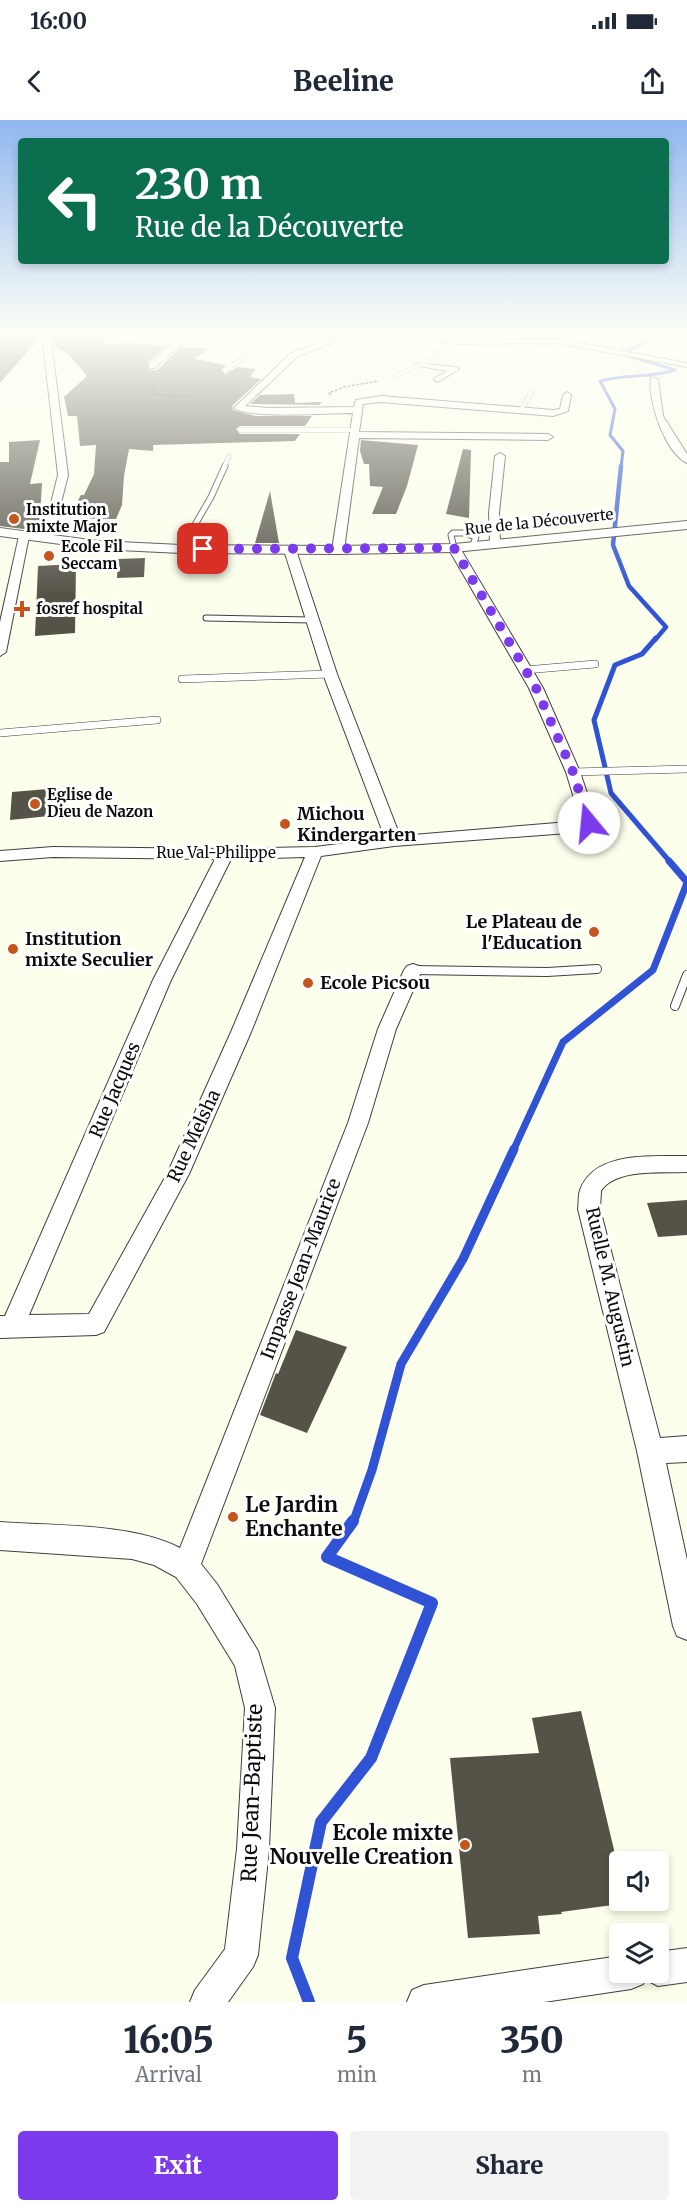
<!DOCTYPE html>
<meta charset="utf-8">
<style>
body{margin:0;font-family:Merriweather,serif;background:#f2f2f3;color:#1f2937;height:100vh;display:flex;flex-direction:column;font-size:22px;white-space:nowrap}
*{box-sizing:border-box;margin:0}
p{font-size:20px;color:#747a83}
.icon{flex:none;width:33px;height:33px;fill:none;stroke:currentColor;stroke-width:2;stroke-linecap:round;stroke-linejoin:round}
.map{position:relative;height:1882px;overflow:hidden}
.drawer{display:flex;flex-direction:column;background:#fff;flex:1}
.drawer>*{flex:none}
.guide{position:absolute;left:18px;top:18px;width:651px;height:126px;border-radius:6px;box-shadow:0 3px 9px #0003;background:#0b6e4f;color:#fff;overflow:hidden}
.controls{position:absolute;left:609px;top:1731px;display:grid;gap:12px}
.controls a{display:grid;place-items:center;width:60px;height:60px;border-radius:6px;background:#fff;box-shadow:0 3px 9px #0003;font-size:30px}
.pin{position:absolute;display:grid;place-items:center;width:51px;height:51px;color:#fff;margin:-26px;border-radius:12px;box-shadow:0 3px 9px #0006}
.me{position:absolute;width:66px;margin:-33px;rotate:343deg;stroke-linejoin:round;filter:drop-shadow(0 0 4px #0008)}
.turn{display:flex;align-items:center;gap:21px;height:126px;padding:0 18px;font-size:27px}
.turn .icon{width:78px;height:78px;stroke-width:2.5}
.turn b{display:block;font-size:42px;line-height:51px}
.eta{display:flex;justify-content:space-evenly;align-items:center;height:102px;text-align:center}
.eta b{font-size:36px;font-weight:800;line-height:42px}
.button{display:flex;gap:12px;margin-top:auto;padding:12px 18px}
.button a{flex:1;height:69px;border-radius:6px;background:#7c3aed;color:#fff;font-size:24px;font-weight:800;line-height:69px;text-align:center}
.button a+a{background:#f2f2f3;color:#1f2937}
.status{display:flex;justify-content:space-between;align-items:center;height:42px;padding:0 30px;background:#fff;direction:ltr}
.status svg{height:16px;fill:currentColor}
header{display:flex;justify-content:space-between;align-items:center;height:78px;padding:0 18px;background:#fff;font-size:27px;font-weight:800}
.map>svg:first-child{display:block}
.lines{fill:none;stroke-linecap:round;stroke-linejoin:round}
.stream-far5{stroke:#3052d5;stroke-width:3}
.stream-far4{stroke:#3052d5;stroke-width:4.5}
.stream-far3{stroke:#3052d5;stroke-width:5}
.stream-far2{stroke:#3052d5;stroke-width:7}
.stream-far1{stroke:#3052d5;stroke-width:9}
.stream{stroke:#3052d5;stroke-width:12}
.building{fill:#555248}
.service-far3-casing{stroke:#3f3f3f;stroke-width:4.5}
.service-far2-casing{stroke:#3f3f3f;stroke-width:7}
.service-far1-casing{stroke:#3f3f3f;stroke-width:8}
.service-casing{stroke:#3f3f3f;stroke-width:10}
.minor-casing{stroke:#3f3f3f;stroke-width:2}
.tertiary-casing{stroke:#3f3f3f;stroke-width:2}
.path{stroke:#2e2e2e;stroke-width:1.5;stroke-dasharray:3 1.5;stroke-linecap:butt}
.service-far3{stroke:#fff;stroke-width:4}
.service-far2{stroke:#fff;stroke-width:5}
.service-far1{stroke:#fff;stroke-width:7}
.service{stroke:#fff;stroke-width:8}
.minor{fill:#fff;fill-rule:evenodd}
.tertiary{fill:#fff;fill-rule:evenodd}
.route{stroke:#7c3aed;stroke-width:10;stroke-dasharray:0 18}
.poi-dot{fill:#c4561d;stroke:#fff;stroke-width:2}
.labels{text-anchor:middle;stroke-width:6;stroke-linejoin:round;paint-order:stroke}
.far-poi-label{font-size:15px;font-weight:bold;fill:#0c0c0c;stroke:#fff;text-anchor:start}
.far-street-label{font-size:15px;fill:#0c0c0c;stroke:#fff}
.poi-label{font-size:18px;font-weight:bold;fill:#0c0c0c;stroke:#fff;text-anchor:start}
.street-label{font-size:18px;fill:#0c0c0c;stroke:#fff}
.near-poi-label{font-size:21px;font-weight:bold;fill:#0c0c0c;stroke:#fff;text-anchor:start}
.near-street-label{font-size:21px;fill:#0c0c0c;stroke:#fff}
</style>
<div class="status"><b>16:00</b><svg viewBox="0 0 49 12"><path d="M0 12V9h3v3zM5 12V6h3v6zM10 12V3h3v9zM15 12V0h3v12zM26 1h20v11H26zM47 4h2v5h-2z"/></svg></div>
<header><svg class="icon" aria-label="back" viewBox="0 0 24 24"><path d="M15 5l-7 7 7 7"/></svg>Beeline<svg class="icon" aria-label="share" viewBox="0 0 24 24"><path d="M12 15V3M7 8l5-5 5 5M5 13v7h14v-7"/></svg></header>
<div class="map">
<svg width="687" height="1882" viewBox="0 0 687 1882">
<rect width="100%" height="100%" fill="#fbffeb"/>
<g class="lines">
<!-- stream-far5 -->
<path class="stream-far5" d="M621,347L623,331L610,315L615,289L600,261C626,254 650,258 675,250L629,236V230L662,213"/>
<!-- stream-far4 -->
<path class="stream-far4" d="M621,346L613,425L629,466L666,507L655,520"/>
<!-- stream-far3 -->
<path class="stream-far3" d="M656,518L642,534L615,545L594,600L611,673L671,743"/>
<!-- stream-far2 -->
<g class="stream-far2">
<path d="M669,741L687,762"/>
<path d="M513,1031L563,922L653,850L687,763"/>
</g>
<!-- stream-far1 -->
<path class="stream-far1" d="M353,1403L372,1350L401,1244L463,1139L514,1029"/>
<!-- stream -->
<path class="stream" d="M309,1882L292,1838L321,1702L371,1638L432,1483L327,1437L353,1401"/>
</g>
<!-- building -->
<g class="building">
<path d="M22,213H40V217L0,263V216Z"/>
<path d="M52,213H83V215L100,213L104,224L132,223L166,226L148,242L149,250H157L181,227L209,229L194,239L226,245L221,250L225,254L238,247L256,249L250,257L261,259L232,286L233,290L256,296H312L305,306H240L236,309L240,314H300L295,321L153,325V331L129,329L124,356L122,385L116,399L68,398L81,375H84L94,354L96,325L80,326L77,296H68L64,277L87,256L69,235L54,225Z"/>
<path d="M294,274L295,283L322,282L319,285L250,284L260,275Z"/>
<path d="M40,320L30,364L42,363L39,411L0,406V342H9V322Z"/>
<path d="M361,320L418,325L407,366L396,394H372L383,367L370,366L369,344H364L360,331Z"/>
<path d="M463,329L471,330L469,398L446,394Z"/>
<path d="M270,371L279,423H255Z"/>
<path d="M145,438L144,457L117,458L118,439Z"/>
<path d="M76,444L75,513L35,516L38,446Z"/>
<path d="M60,668L59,695L10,700L12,672Z"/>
<path d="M687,1080V1115L658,1117L647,1083Z"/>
<path d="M296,1210L347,1227L307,1313L260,1295L276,1253L278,1254Z"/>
<path d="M581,1591L620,1755V1784L561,1792L562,1794L538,1796L540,1814L468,1818L450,1638L539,1633L532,1598Z"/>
</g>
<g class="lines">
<!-- service-far3 casing -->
<g class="service-far3-casing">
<g id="service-far3">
<path d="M186,214L268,223L225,250"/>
<path d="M614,231L627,225"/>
<path d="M395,256L417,246L456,222"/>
<path d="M521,290L532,271"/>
<path d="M240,310H355"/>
<path d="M224,347L229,336"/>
</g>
</g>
<!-- service-far2 casing -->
<g class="service-far2-casing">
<g id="service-far2">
<path d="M454,428L451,415L453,413H464L476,417L473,425"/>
<path d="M181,429L211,377L225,346"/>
<path d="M206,498L312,500"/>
</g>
</g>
<!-- service-far1 casing -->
<g class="service-far1-casing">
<g id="service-far1">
<path d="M525,550L595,544"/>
<path d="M182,559L330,554"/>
<path d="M0,613L157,600"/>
<path d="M573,652L687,649"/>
</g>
</g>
<!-- service casing -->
<g class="service-casing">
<g id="service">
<path d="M413,850L547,852L597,849"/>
<path d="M675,886L687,855"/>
</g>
</g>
<!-- minor casing -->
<g class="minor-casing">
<g id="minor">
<path d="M42,213H50L68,355L52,419L47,422L42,419L58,355Z"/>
<path d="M184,213H192L155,248H149V244Z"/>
<path d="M345,213H355L297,237L245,286L268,288L354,287L356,280L381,276L553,290L560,289L563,275L567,272L571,275L568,291L553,296L381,282L363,284L359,312L548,314L553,317L548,320L359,318L344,430L342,432H334L332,430L353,293C329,293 250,299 234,288L291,233Z"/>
<path d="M402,213H417L456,220L557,219L687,243V247L557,223L456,224Z"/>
<path d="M416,243L455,247L459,249L438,262L434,260L435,258L447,251L415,245Z"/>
<path d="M651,257L658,259L663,296L687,334V343C665,333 647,279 651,257Z"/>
<path d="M500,333L505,336L499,393L500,423L495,426L490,423L489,393L495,336Z"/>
<path d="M24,413L29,416L6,532L0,536V502L19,416Z"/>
<path d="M454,425L460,428L543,568L580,652L597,703L582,712L394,726L321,736L251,912L189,1054L104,1212L96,1215L0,1218V1196H5L153,860L215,739L53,737L0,741V731L53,727L225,729L315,727L385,718L323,554L284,430L286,428H294L296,430L337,554L400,716L581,701L566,652L529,568L448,428ZM305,737L231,912L168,1052L89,1194L29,1195L171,860L231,739Z"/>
<path d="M413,844L419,846L422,850L396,909L368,1003L201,1444L217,1464L258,1531L275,1588L269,1729L258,1835L253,1847L228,1882H190L195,1870L225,1829L237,1729L245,1588L235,1546L197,1484L176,1457L154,1445L132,1439L0,1430V1402C53,1406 133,1403 180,1428L348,1003L378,909L404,850L407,846Z"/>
<path d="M687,1036V1052C663,1053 615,1048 601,1071L600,1089L660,1318L687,1316V1342L666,1343L687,1440V1520L677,1516L673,1506L637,1331L578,1089C579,1083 578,1076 580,1070C595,1030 653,1037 687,1036Z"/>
<path d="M687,1828V1862L658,1866L645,1859L643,1864L631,1869L544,1882H407L412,1870L424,1865L620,1836V1852H658V1832Z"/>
</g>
</g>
<!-- tertiary casing -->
<g class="tertiary-casing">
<path id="tertiary" d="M687,401V409L454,432L338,434L181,433L98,429L0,416V408L98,421L181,425L338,426L454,424Z"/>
</g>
<!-- path -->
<g class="path">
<path d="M153,259L155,275L190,276"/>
<path d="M331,275L329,273L344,267L378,261"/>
</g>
<!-- service-far3 -->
<use href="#service-far3" class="service-far3"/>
<!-- service-far2 -->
<use href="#service-far2" class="service-far2"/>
<!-- service-far1 -->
<use href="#service-far1" class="service-far1"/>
<!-- service -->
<use href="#service" class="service"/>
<!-- minor -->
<use href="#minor" class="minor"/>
<!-- tertiary -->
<use href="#tertiary" class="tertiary"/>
</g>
<!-- sky -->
<linearGradient id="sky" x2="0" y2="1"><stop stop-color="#90b8ef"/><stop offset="0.45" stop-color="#fdfff6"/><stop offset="1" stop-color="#fdfff6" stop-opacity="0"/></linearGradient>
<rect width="687" height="476" fill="url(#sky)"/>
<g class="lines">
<!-- route -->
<path class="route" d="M203,429L454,428L536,568L573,652L589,703"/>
</g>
<!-- markers -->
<g class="poi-dot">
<circle cx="14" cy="399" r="6"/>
<circle cx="49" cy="436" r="6"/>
<path d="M19 480h6v6h6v6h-6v6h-6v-6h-6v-6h6z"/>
<circle cx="35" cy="684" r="6"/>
<circle cx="285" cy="704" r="6"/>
<circle cx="594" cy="812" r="6"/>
<circle cx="13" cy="829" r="6"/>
<circle cx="308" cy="863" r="6"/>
<circle cx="233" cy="1397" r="6"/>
<circle cx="465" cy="1725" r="6"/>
</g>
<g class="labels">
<!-- far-poi labels -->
<g class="far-poi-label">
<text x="26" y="395">Institution<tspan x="26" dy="17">mixte Major</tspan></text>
<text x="61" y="432">Ecole Fil<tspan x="61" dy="17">Seccam</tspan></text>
<text x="36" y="494">fosref hospital</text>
<text x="47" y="680">Eglise de<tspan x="47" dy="17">Dieu de Nazon</tspan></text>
</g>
<!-- far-street labels -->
<g class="far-street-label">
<text transform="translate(539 402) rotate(-6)" y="5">Rue de la Découverte</text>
<text x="216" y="738">Rue Val-Philippe</text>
</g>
<!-- poi labels -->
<g class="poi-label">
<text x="297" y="700">Michou<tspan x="297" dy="21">Kindergarten</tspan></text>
<text x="582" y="808" text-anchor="end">Le Plateau de<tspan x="582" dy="21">l'Education</tspan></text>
<text x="25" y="825">Institution<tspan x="25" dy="21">mixte Seculier</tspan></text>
<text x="320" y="869">Ecole Picsou</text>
</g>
<!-- street labels -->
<g class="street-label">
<text transform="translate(115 970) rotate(-67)" y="6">Rue Jacques</text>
<text transform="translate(194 1016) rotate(-65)" y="6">Rue Melsha</text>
<text transform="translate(301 1149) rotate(-69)" y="6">Impasse Jean-Maurice</text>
<text transform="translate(610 1167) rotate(77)" y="6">Ruelle M. Augustin</text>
</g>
<!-- near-poi labels -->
<g class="near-poi-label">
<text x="245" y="1392">Le Jardin<tspan x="245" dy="24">Enchante</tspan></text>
<text x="453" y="1720" text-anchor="end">Ecole mixte<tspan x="453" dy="24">Nouvelle Creation</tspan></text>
</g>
<!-- near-street labels -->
<g class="near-street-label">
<text transform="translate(252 1673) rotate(-88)" y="7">Rue Jean-Baptiste</text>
</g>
</g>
</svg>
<div class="controls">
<a><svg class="icon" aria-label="sound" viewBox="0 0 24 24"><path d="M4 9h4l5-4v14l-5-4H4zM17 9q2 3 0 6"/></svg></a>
<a><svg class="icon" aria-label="layers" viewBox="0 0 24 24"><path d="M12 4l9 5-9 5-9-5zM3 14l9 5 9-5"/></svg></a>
</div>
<div class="pin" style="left:203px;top:429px;background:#d93025"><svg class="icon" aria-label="arrive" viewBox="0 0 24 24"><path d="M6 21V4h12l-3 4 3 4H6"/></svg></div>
<svg class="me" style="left:589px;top:703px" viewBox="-20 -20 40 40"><circle r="19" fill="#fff"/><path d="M0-13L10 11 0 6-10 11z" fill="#7c3aed"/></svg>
<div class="guide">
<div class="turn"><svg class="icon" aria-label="left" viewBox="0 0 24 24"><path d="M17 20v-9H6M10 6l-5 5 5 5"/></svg><div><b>230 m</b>Rue de la Découverte</div></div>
</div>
</div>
<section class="drawer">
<div class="eta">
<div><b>16:05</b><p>Arrival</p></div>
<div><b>5</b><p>min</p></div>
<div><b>350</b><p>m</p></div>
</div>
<div class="button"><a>Exit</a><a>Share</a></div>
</section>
